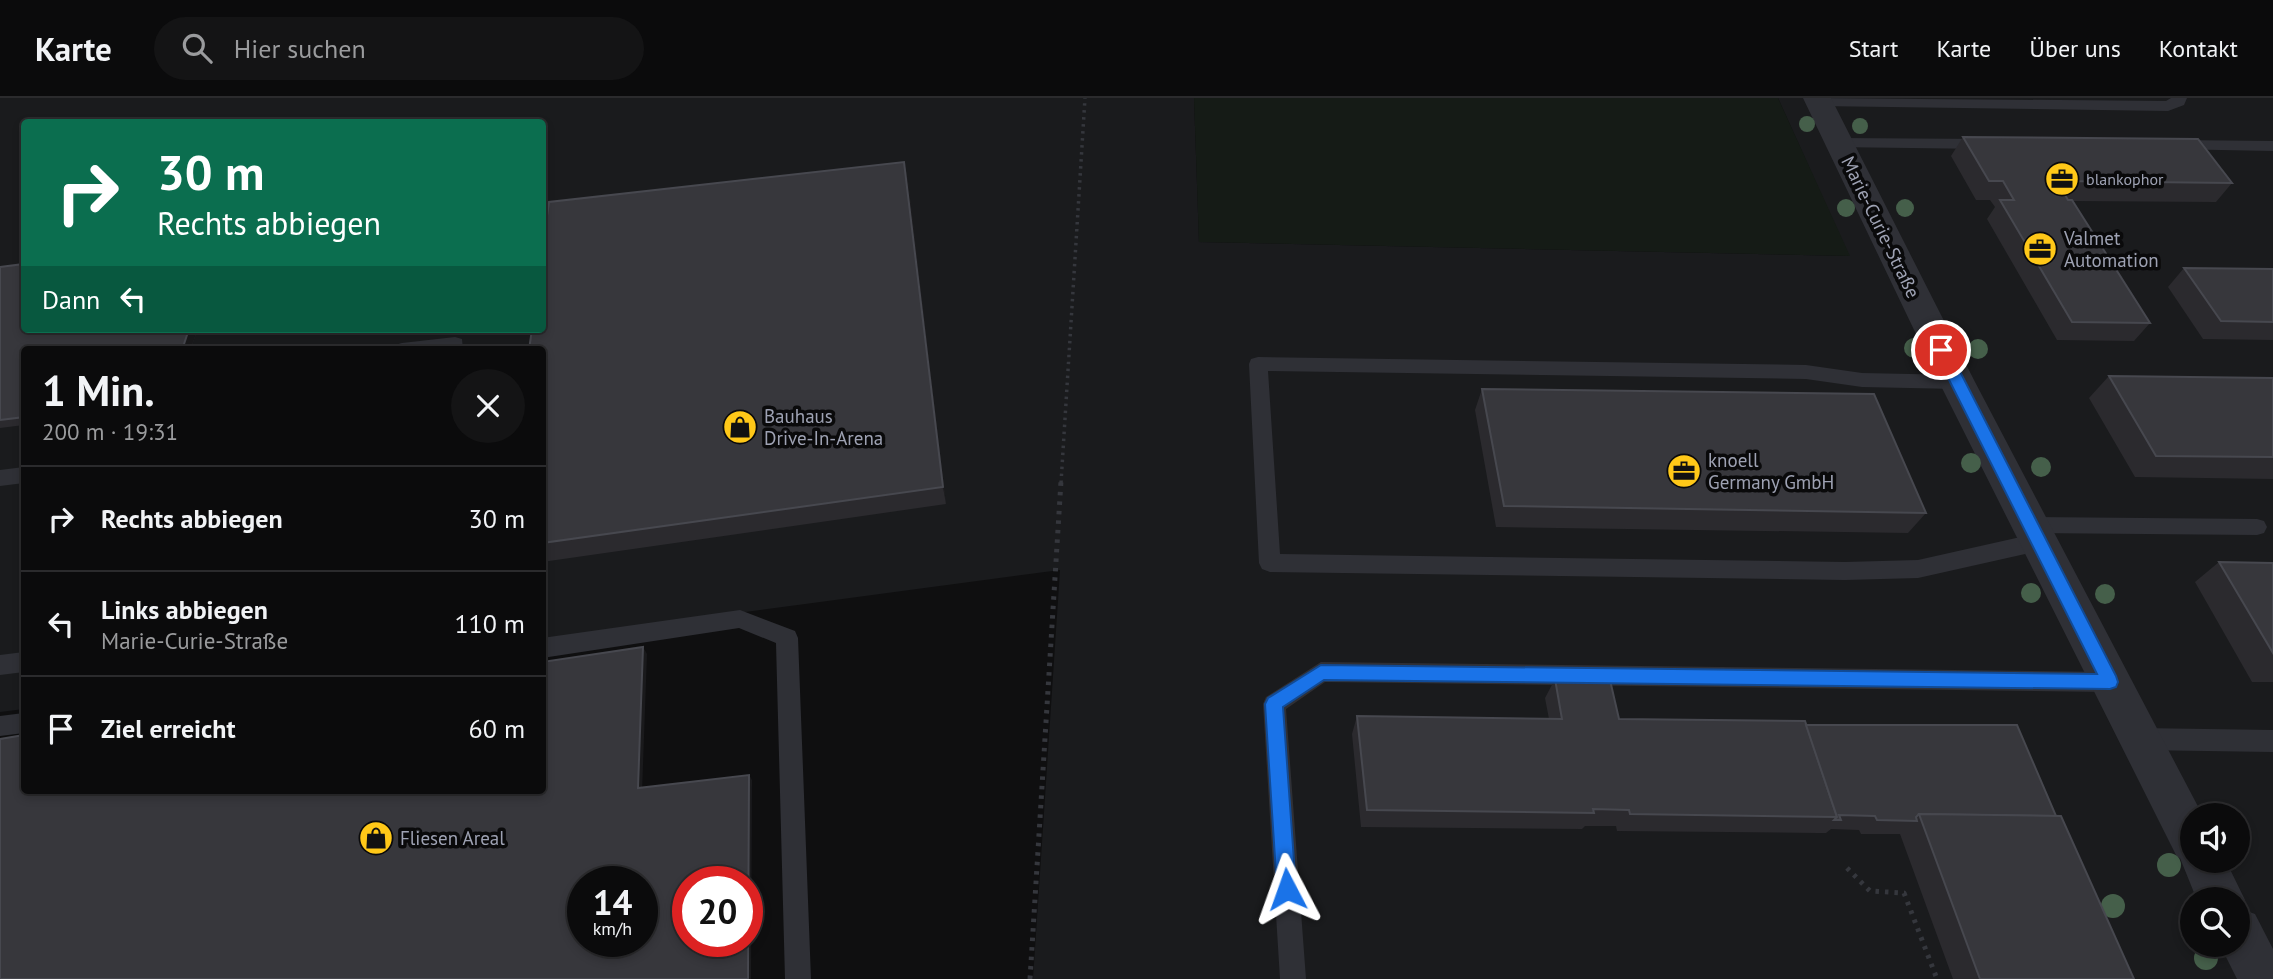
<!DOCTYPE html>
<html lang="de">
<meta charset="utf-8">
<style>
body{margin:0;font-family:"PT Sans",sans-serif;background:#141415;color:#f1f3f6;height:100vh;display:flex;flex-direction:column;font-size:26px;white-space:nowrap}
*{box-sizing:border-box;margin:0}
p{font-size:23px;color:#9a9b9d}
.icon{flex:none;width:38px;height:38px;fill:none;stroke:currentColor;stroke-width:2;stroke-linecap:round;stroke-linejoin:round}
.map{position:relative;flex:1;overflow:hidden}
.sheet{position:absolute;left:21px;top:248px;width:525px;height:448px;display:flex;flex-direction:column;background:#0b0b0c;border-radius:7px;box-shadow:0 4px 10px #0003,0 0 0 2px #2b2b2d}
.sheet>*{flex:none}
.top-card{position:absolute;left:21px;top:21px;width:525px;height:214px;border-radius:7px;box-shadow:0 4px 10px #0003,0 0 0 2px #2b2b2d;background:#0b6e4f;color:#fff;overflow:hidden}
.fabs{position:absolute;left:2180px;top:705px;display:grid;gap:14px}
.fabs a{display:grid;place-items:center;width:70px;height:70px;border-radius:50%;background:#0b0b0c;box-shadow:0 4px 10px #0003,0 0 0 2px #2b2b2d;font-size:35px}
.speed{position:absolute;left:567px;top:768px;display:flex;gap:14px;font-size:35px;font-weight:700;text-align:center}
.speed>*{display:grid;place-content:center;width:91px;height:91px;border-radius:50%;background:#0b0b0c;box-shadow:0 4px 10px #0003,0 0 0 2px #2b2b2d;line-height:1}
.speed small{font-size:18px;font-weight:400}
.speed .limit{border:10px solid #d22;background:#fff;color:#111}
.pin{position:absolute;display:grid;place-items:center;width:60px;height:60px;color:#fff;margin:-30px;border:4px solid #fff;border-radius:50%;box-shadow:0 2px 7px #0007}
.me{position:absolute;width:77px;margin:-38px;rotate:356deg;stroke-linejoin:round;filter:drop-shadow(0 0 5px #0008)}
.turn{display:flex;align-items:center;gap:24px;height:147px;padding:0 21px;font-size:32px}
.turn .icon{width:91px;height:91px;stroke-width:2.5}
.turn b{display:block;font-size:49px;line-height:60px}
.then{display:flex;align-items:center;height:66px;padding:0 21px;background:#0003;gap:14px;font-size:26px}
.round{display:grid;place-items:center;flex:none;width:74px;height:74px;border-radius:37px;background:#141415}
.overview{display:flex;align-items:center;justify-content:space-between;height:119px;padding:0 21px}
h1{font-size:42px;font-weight:700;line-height:52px}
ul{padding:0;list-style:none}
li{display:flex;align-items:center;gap:21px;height:105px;padding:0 21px;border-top:2px solid #2b2b2d}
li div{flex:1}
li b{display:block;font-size:26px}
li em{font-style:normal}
header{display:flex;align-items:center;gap:42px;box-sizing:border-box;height:98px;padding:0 35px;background:#0b0b0c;border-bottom:2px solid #2b2b2d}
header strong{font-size:33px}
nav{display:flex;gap:38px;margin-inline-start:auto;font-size:24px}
.search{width:490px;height:63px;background:#141415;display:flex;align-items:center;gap:18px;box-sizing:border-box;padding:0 24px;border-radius:38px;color:#9a9b9d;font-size:26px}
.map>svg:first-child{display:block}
.built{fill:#1a1b1d;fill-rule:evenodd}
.green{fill:#151b16}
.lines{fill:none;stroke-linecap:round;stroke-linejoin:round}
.path-far1{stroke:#35373d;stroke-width:3.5;stroke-dasharray:2.5 4.5;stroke-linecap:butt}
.path{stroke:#35373d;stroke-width:5;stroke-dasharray:3.5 6;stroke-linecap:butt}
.service{fill:#2f3036;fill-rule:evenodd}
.minor{fill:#2f3036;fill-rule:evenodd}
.tree{fill:#455f4a}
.wall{fill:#2b2a2e}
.shaded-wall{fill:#1a1a1c}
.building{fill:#37373c;stroke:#47484f;stroke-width:2;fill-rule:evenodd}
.route{fill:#1a73e8;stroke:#114b97;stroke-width:2}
.labels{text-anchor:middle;stroke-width:7;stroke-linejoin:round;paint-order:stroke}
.far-poi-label{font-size:16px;fill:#9ea2b3;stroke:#0a0a0b;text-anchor:start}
.street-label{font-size:19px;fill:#9ea2b3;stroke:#0a0a0b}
.poi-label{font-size:19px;fill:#9ea2b3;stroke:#0a0a0b;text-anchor:start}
</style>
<header>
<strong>Karte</strong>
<div class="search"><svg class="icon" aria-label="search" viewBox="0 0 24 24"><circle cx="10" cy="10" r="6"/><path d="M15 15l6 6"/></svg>Hier suchen</div>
<nav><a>Start</a><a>Karte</a><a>Über uns</a><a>Kontakt</a></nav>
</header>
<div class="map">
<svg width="2273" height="881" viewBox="0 0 2273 881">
<rect width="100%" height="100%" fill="#0f0f10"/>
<!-- built -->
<path class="built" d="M0,0H1194L1199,144L1849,158L1778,0H2273V881H1033L1060,472L543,541L542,252H24V611L0,614ZM24,24H542V231H24ZM2193,718H2238V763H2193ZM2193,802H2238V847H2193Z"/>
<!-- green -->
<path class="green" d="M1194,0H1778L1850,158L1199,144Z"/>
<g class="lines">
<!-- path-far1 -->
<path class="path-far1" d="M1061,385L1085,0"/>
<!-- path -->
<g class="path">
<path d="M1847,770L1870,793L1904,795L1937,881"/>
<path d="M1030,881L1061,383"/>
</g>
<!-- service -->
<g class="service">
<path d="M1812,0L2166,3L2171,0H2187L2184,7L2168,13L1818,8L1812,6L1810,3Z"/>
<path d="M1839,40L1987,41L1995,46L1987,51L1833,49L1831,45Z"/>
<path d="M2174,42L2273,43V53L2168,51L2166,47L2168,43Z"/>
<path d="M455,239L462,241L463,252H393L395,247L402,245Z"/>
<path d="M1258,259L1806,267L1862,275L1957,277L1964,279L1967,284L1964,289L1957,291L1862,289L1806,281L1268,273L1280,456L1845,464L1918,462L2039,435L2046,438L2050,444L2046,450L2039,453L1918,480L1845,482L1270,474L1262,471L1259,465L1249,266L1251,261Z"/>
<path d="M24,369V385L0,388V372Z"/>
<path d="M2030,419L2257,421L2264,423L2267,429L2264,435L2257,437L2030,435L2023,433L2020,427L2023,421Z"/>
<path d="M740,512L795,533L798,540L811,881H785L776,545L739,530L542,560V540Z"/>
<path d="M24,554V574L0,577V557Z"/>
<path d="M1321,564L2110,574L2118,577L2121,584L2118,591L2110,594L1325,584L1286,611L1306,881H1280L1263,606L1266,599Z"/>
<path d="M24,615V635L0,638V618Z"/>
<path d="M2139,630L2273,632V654L2139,652L2131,648L2127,641L2131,634Z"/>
</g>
<!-- minor -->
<path class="minor" d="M1803,0H1831L1975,284L2203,718H2193V763H2226L2245,802L2241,811L2255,816L2273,851V881H2237L2220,847H2238V802H2197L2180,760L2177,759L1939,284Z"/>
</g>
<!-- trees -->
<g class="tree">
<circle cx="1807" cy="26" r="8"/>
<circle cx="1860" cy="28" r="8"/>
<circle cx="1846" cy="110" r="9"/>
<circle cx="1905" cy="110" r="9"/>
<circle cx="1914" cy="250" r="10"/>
<circle cx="1978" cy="251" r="10"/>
<circle cx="1971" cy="365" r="10"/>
<circle cx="2041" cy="369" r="10"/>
<circle cx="2031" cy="495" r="10"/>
<circle cx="2105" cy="496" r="10"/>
<circle cx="2169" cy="767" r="12"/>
<circle cx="2113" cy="808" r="12"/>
<circle cx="2206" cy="860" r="12"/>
</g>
<!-- wall -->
<g class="wall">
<path d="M1963,39L2232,85L2216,104L2072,103L2150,225L2134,243L2057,242L1987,121L1995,109L1990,102H1976L1951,58Z"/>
<path d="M904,64L908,83L946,406L542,464V252Z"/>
<path d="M0,169L24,231H198L190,252H24V327L0,330Z"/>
<path d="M2184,170L2273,171V242L2203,241L2168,189Z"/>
<path d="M2109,278L2273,280V381L2135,379L2089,300Z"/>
<path d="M1482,291L1926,415L1908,435L1496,429L1475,312Z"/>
<path d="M2219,464L2273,465V584H2252L2195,484Z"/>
<path d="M1555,581L1619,621L1806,627L2056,718L2134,881H1953L1900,736H1861L1859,732L1831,731L1826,735H1819L1617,733L1616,728H1585L1582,731L1361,729L1352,636L1357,618L1549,621L1545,600Z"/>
</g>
<!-- shaded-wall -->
<g class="shaded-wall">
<path d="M904,64L908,83L946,406L943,389Z"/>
<path d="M189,231H198L190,252H182Z"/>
<path d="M643,549L647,556L642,695L638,690Z"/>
<path d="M749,677L752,682L751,881H748Z"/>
</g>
<!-- building -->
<g class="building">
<path d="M1963,39L2198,41L2232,85L2057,83L2068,102H2072L2150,225L2072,224L2000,102H2014L2003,83H1989Z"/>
<path d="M904,64L943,389L542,445V252H529L532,231H542V153L549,104Z"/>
<path d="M24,166V231H189L182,252H24V319L0,322V169Z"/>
<path d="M2184,170L2273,171V224L2221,223Z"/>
<path d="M2109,278L2273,280V359L2156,358Z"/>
<path d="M1482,291L1874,296L1926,415L1504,408Z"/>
<path d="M2219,464L2273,465V555Z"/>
<path d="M643,549L638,690L749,677L748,881H0V641L24,637V693H542V564ZM583,784H642V844H583ZM688,784H747V844H688Z"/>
<path d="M1555,581L1610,582L1619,621L1805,623L1837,719L1630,716L1629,712L1593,711L1594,715L1367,712L1357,618L1562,621Z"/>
<path d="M1806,627H2017L2056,718L1919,716L1916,719L1917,723L1877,722L1875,718L1839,717L1841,722H1834L1837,719Z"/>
<path d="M1919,716L2061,718L2134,881H1980Z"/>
</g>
<!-- route -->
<path class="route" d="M1941,247L1949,252L2116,578L2118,584L2116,589L2110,591L1324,582L1283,609L1296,791L1294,798L1287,801L1280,798L1277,791L1265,606L1268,600L1321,567L2097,576L1934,252Z"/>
<!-- icons -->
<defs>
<g id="office-disc" transform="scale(1.75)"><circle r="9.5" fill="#ffc818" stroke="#0a0a0b"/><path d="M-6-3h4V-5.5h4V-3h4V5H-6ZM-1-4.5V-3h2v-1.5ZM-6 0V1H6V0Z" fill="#111"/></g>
<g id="shop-disc" transform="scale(1.75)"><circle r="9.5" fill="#ffc818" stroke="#0a0a0b"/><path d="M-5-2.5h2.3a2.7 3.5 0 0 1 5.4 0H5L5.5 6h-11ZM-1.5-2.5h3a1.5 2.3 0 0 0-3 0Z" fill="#111"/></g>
</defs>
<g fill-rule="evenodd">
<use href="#office-disc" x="2062" y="81"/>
<use href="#office-disc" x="2040" y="151"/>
<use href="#shop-disc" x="740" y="329"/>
<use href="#office-disc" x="1684" y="373"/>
<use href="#shop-disc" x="376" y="740"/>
</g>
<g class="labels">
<!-- far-poi labels -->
<g class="far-poi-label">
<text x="2086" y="87">blankophor</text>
</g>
<!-- street labels -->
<g class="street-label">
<text transform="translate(1881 129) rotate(64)" y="7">Marie-Curie-Straße</text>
</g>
<!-- poi labels -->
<g class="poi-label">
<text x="2064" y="147">Valmet<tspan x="2064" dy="22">Automation</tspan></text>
<text x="764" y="325">Bauhaus<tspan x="764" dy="22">Drive-In-Arena</tspan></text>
<text x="1708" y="369">knoell<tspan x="1708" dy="22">Germany GmbH</tspan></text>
<text x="400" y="747">Fliesen Areal</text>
</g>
</g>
</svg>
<div class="fabs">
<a><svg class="icon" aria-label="sound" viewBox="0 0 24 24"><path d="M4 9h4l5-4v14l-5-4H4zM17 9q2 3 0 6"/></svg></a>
<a><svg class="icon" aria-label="search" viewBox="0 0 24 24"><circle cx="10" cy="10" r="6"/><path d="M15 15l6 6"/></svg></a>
</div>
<div class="speed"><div>14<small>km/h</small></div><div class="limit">20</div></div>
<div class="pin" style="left:1941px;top:252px;background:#d93025"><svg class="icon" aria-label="arrive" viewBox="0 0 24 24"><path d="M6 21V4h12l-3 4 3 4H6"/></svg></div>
<svg class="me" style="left:1287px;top:791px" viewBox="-20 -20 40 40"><path d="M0-17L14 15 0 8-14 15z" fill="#1a73e8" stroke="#fff" stroke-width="4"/></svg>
<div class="top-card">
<div class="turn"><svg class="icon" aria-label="right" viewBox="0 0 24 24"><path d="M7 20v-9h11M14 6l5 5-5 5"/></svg><div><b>30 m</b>Rechts abbiegen</div></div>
<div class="then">Dann<svg class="icon" aria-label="left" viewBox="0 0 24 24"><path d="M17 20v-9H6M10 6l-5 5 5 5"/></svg></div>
</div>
<section class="sheet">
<div class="overview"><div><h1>1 Min.</h1><p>200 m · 19:31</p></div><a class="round"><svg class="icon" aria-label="close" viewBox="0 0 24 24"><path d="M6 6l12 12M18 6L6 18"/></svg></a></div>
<ul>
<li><svg class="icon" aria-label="right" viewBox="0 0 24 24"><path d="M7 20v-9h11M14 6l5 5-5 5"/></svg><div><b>Rechts abbiegen</b></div><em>30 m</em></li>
<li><svg class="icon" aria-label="left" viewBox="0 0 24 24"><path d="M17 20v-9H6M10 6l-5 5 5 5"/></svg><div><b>Links abbiegen</b><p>Marie-Curie-Straße</p></div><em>110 m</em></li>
<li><svg class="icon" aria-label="arrive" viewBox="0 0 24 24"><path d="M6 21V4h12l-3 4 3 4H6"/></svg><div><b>Ziel erreicht</b></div><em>60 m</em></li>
</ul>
</section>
</div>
